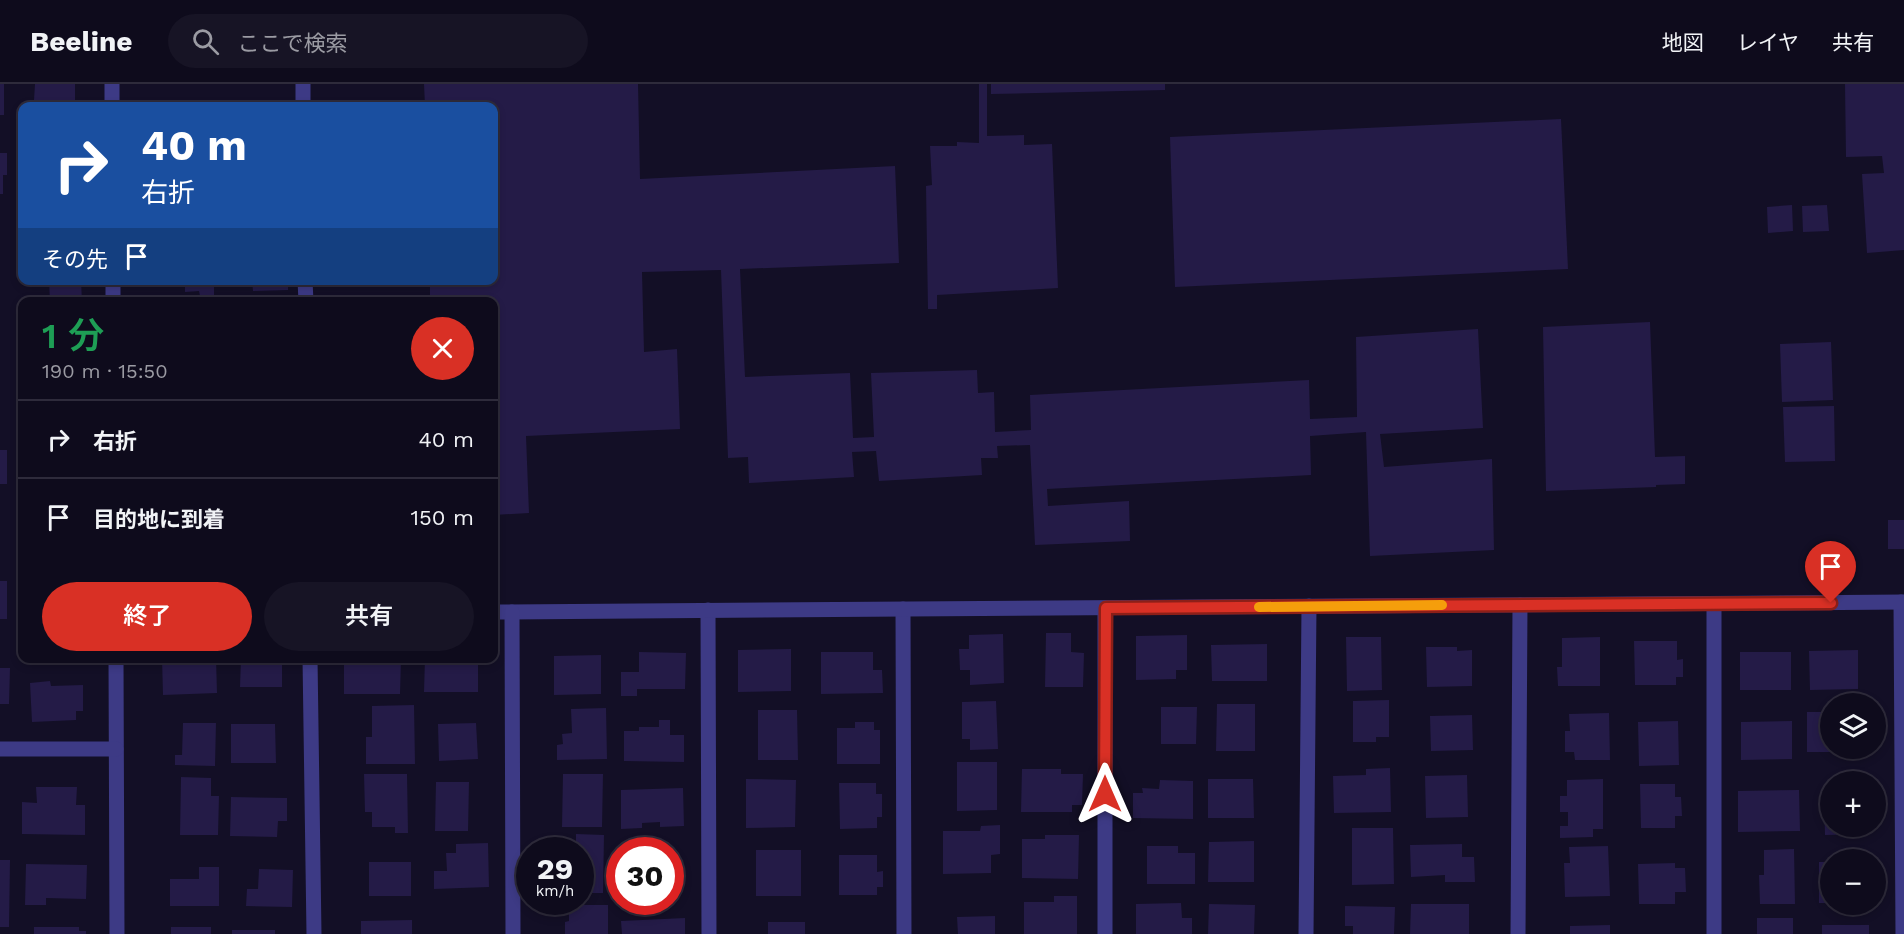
<!DOCTYPE html>
<html lang="ja">
<meta charset="utf-8">
<style>
body{margin:0;font-family:"Work Sans","Noto Sans JP",sans-serif;background:#171425;color:#f1f3f6;height:100vh;display:flex;flex-direction:column;font-size:22px;white-space:nowrap}
*{box-sizing:border-box;margin:0}
p{font-size:20px;color:#9b9ba3}
.icon{flex:none;width:33px;height:33px;fill:none;stroke:currentColor;stroke-width:2;stroke-linecap:round;stroke-linejoin:round}
.map{position:relative;flex:1;overflow:hidden}
.drawer{position:absolute;left:18px;top:213px;width:480px;height:366px;display:flex;flex-direction:column;background:#0e0b1c;border-radius:12px;box-shadow:0 3px 9px #0003,0 0 0 2px #2e2b3b}
.drawer>*{flex:none}
.hud{position:absolute;left:18px;top:18px;width:480px;height:183px;border-radius:12px;box-shadow:0 3px 9px #0003,0 0 0 2px #2e2b3b;background:#1a4fa0;color:#fff;overflow:hidden}
.tools{position:absolute;left:1820px;top:609px;display:grid;gap:12px}
.tools a{display:grid;place-items:center;width:66px;height:66px;border-radius:50%;background:#0e0b1c;box-shadow:0 3px 9px #0003,0 0 0 2px #2e2b3b;font-size:30px}
.speed{position:absolute;left:516px;top:753px;display:flex;gap:12px;font-size:30px;font-weight:700;text-align:center}
.speed>*{display:grid;place-content:center;width:78px;height:78px;border-radius:50%;background:#0e0b1c;box-shadow:0 3px 9px #0003,0 0 0 2px #2e2b3b;line-height:1}
.speed small{font-size:15px;font-weight:400}
.speed .limit{border:9px solid #d22;background:#fff;color:#111}
.pin{position:absolute;display:grid;place-items:center;width:51px;height:51px;color:#fff;margin:-62px -26px;border-radius:50% 50% 50% 0;rotate:-45deg;box-shadow:0 0 6px #0007}
.pin .icon{rotate:45deg}
.me{position:absolute;width:66px;margin:-33px;rotate:0deg;stroke-linejoin:round;filter:drop-shadow(0 0 4px #0008)}
.turn{display:flex;align-items:center;gap:21px;height:126px;padding:0 24px;font-size:27px}
.turn .icon{width:78px;height:78px;stroke-width:2.5}
.turn b{display:block;font-size:42px;line-height:51px}
.then{display:flex;align-items:center;height:57px;padding:0 24px;background:#0003;gap:12px;font-size:22px}
.round{display:grid;place-items:center;flex:none;width:63px;height:63px;border-radius:32px;background:#171425}
.summary{display:flex;align-items:center;justify-content:space-between;height:102px;padding:0 24px}
h1{font-size:36px;font-weight:600;line-height:45px;color:#1e9e55}
.cta{display:flex;gap:12px;margin-top:auto;padding:12px 24px}
.cta a{flex:1;height:69px;border-radius:36px;background:#d93025;color:#fff;font-size:24px;font-weight:600;line-height:69px;text-align:center}
.cta a+a{background:#171425;color:#f1f3f6}
ul{padding:0;list-style:none}
li{display:flex;align-items:center;gap:18px;height:78px;padding:0 24px;border-top:2px solid #2e2b3b}
li div{flex:1}
li b{display:block;font-size:22px}
li em{font-style:normal}
header{display:flex;align-items:center;gap:36px;box-sizing:border-box;height:84px;padding:0 30px;background:#0e0b1c;border-bottom:2px solid #2e2b3b}
header strong{font-size:28px}
nav{display:flex;gap:33px;margin-inline-start:auto;font-size:21px}
.search{width:420px;height:54px;background:#171425;display:flex;align-items:center;gap:15px;box-sizing:border-box;padding:0 21px;border-radius:33px;color:#9b9ba3;font-size:22px}
.map>svg:first-child{display:block}
.building{fill:#241b47}
.lines{fill:none;stroke-linecap:round;stroke-linejoin:round}
.minor{stroke:#3d3a85;stroke-width:15}
.route-casing{stroke:#8d1f18;stroke-width:15}
.route{stroke:#d93025;stroke-width:10}
.slow{stroke:#f59e0b;stroke-width:10}
</style>
<header>
<strong>Beeline</strong>
<div class="search"><svg class="icon" aria-label="search" viewBox="0 0 24 24"><circle cx="10" cy="10" r="6"/><path d="M15 15l6 6"/></svg>ここで検索</div>
<nav><a>地図</a><a>レイヤ</a><a>共有</a></nav>
</header>
<div class="map">
<svg width="1904" height="850" viewBox="0 0 1904 850">
<rect width="100%" height="100%" fill="#130f26"/>
<!-- building -->
<g class="building">
<rect x="0" y="0" width="4" height="31"/>
<path d="M35,0H75V16H34Z"/>
<path d="M424,0H638L640,95L895,82L899,179L740,185L745,293L850,289L853,354L874,353L871,289L977,286L978,309L994,308L995,348L1031,346L1030,311L1309,296L1310,335L1357,333L1356,253L1478,245L1483,344L1380,350L1384,383L1492,375L1494,466L1370,472L1366,348L1310,352L1311,391L1047,405L1048,422L1129,417L1130,457L1035,461L1030,361L997,362L998,374H981L982,391L879,397L876,367L852,368L854,393L749,399L748,373L728,374L721,186L642,188L644,268L677,265L680,345L526,352L529,429L494,431V218H430V196H494V22H425Z"/>
<path d="M979,0H987V52L1024,51V61L1052,60L1058,204L937,211V225H928L926,102L932,101L930,62H957V58L979,59Z"/>
<path d="M991,0H1165V6L991,10Z"/>
<path d="M1845,0H1904V166L1867,169L1862,90L1884,89L1882,72L1846,73Z"/>
<path d="M1561,35L1568,185L1175,203L1170,53Z"/>
<rect x="17" y="47" width="5" height="41"/>
<path d="M0,69H7V91H3V110H0Z"/>
<path d="M1792,121L1793,147L1768,149L1767,123Z"/>
<path d="M1827,121L1829,147L1803,148L1802,122Z"/>
<path d="M49,196H81L82,218H50Z"/>
<path d="M185,196H214V212H200L199,207L185,208Z"/>
<path d="M252,196H288V206L253,207Z"/>
<path d="M1650,238L1655,373L1685,372V400L1656,401V403L1546,407L1543,243Z"/>
<path d="M1831,258L1833,316L1782,318L1780,260Z"/>
<path d="M1834,322L1835,377L1785,378L1783,323Z"/>
<path d="M22,329V367H20L19,330Z"/>
<rect x="0" y="366" width="7" height="34"/>
<rect x="1888" y="436" width="16" height="29"/>
<rect x="0" y="497" width="7" height="38"/>
<path d="M16,530H22V567H17Z"/>
<path d="M1046,549H1071V568L1084,569L1083,603H1045Z"/>
<path d="M1003,550L1004,599L970,601V586H960L959,565H969V551Z"/>
<path d="M1187,551V586H1176V595L1136,596V552Z"/>
<path d="M1346,553H1381L1382,606L1347,607Z"/>
<path d="M1600,553V602H1558L1557,583H1562V554Z"/>
<path d="M1634,557H1677V576L1683,575V593H1676V601H1635Z"/>
<path d="M1267,560V597H1212L1211,561Z"/>
<path d="M1426,563H1457V567L1472,566V602L1427,603Z"/>
<path d="M791,565V607L738,608V566Z"/>
<path d="M1858,566V605L1810,606L1809,567Z"/>
<path d="M639,568L686,569L685,605H637V612H621V588H639Z"/>
<path d="M821,568H873V586H882L883,609L821,610Z"/>
<rect x="1740" y="568" width="51" height="38"/>
<path d="M601,571V610L554,611V572Z"/>
<path d="M162,574H216L217,609L163,611Z"/>
<path d="M241,574H282V603H240Z"/>
<path d="M344,574H401L400,610H344Z"/>
<path d="M425,574H478V608H424Z"/>
<path d="M0,584H10L9,620H0Z"/>
<path d="M50,597L51,602L83,601V627H76V636L32,638L30,599Z"/>
<path d="M1389,616V653H1376V658H1353V617Z"/>
<path d="M996,617L998,665L970,666V655H962V618Z"/>
<path d="M1217,620H1255V667H1216Z"/>
<path d="M414,621L415,680H366V653H372V622Z"/>
<path d="M1161,623H1197L1196,660H1161Z"/>
<path d="M606,624L607,675L557,676V661L563,660L562,650L572,649L571,625Z"/>
<path d="M758,626H797L798,676H758Z"/>
<path d="M1807,628H1830V664H1859V668H1807Z"/>
<path d="M1609,629L1610,676H1575L1574,668H1565V647H1570L1569,630Z"/>
<path d="M1472,631L1473,666L1431,667L1430,632Z"/>
<path d="M659,636H670V651H684V678L624,677V647H639V643H659Z"/>
<path d="M1678,637L1679,681L1639,682L1638,638Z"/>
<path d="M1792,637V675L1741,676V638Z"/>
<path d="M855,638H874V646H880V680H837V644H855Z"/>
<path d="M183,639H216L215,682L175,681V671H182Z"/>
<path d="M476,639L478,675L439,677L438,640Z"/>
<path d="M231,640H275L276,679H231Z"/>
<path d="M957,678H997V726L957,727Z"/>
<path d="M1390,684L1391,728L1334,729L1333,692L1366,691V685Z"/>
<path d="M1022,685H1061V690H1083L1082,721H1072V728H1021Z"/>
<path d="M364,690H407L408,749H395V743H372V728H365Z"/>
<path d="M563,690H603L602,743H562Z"/>
<path d="M1467,691L1468,733L1426,734L1425,692Z"/>
<path d="M181,693L211,694V712H219L218,751H180Z"/>
<path d="M746,695L796,696L795,743L746,744Z"/>
<path d="M1208,695H1253L1254,734H1208Z"/>
<path d="M1603,695V745H1593V753L1560,754V742H1568V728H1560V712H1567V696Z"/>
<path d="M1160,696L1193,697V735L1133,734V709H1143L1142,704L1159,705Z"/>
<path d="M436,698H469L468,747H435Z"/>
<path d="M839,699H876V710H882V733H877V744L840,745Z"/>
<path d="M1640,700H1675V713H1681L1682,732H1675V744H1641Z"/>
<path d="M36,703H77L76,721H85V751L22,750V718L37,719Z"/>
<path d="M683,704L684,742L660,743V738L642,739V744L621,745V706Z"/>
<path d="M1799,706L1800,747L1738,748V707Z"/>
<path d="M231,713L287,714V737H278L277,753L230,752Z"/>
<path d="M1824,714H1830V742H1870V750L1825,751Z"/>
<path d="M1000,741V770L991,771V789L943,790V747H980L981,742Z"/>
<path d="M1352,744H1393L1394,800L1352,801Z"/>
<path d="M576,750L604,751L603,809H580V766H561V761H576Z"/>
<path d="M1045,751H1079L1078,795L1022,794V755H1045Z"/>
<path d="M1254,757V798H1208L1209,758Z"/>
<path d="M488,759L489,803L434,805V787H447L446,769H456V760Z"/>
<path d="M1462,760V773H1474L1475,798H1445V791L1411,793L1410,761Z"/>
<path d="M1147,762H1178V769H1195V800H1147Z"/>
<path d="M1608,762L1610,812L1565,813L1564,779H1570L1569,763Z"/>
<path d="M1794,765L1795,820H1760L1759,791H1764V766Z"/>
<rect x="756" y="766" width="45" height="46"/>
<path d="M678,769L679,808H670V770Z"/>
<path d="M839,771H877V788L883,787V803H877V811H839Z"/>
<path d="M0,776H10L9,843H0Z"/>
<rect x="369" y="778" width="42" height="34"/>
<rect x="1819" y="778" width="11" height="41"/>
<path d="M1675,779V784H1685L1686,808H1675V820H1639L1638,780Z"/>
<path d="M26,780L87,781L86,815L46,814V821H25Z"/>
<path d="M199,783H219V822H170V795H199Z"/>
<path d="M259,785L293,786L292,823L246,822L247,805H258Z"/>
<path d="M1054,812H1077V850H1024V818H1054Z"/>
<path d="M1181,819L1182,834H1192V850H1136V820Z"/>
<path d="M1209,820L1255,821L1254,850H1208Z"/>
<path d="M1411,820H1469V850H1410Z"/>
<path d="M569,821H608V850H565V838L569,837Z"/>
<path d="M1345,822L1395,823L1394,850H1353V842H1345Z"/>
<path d="M995,832V850H958L957,833Z"/>
<path d="M685,834V850H622L621,837Z"/>
<rect x="1757" y="834" width="36" height="16"/>
<path d="M412,836V850H361V837Z"/>
<rect x="768" y="838" width="37" height="12"/>
<path d="M1610,841V850H1570V842Z"/>
<rect x="1822" y="841" width="47" height="9"/>
<path d="M34,843H79V847H86V850H34Z"/>
<rect x="171" y="843" width="40" height="7"/>
<rect x="232" y="846" width="43" height="4"/>
</g>
<g class="lines">
<!-- minor -->
<g class="minor">
<path d="M112,0V22"/>
<path d="M303,0V22"/>
<path d="M113,196V218"/>
<path d="M305,196L306,218"/>
<path d="M1901,518L1903,850"/>
<path d="M1714,520V850"/>
<path d="M903,525L904,850"/>
<path d="M708,526L709,850"/>
<path d="M494,528L1904,518"/>
<path d="M512,528L513,850"/>
<path d="M116,574L117,850"/>
<path d="M310,574L314,850"/>
<path d="M0,665H116"/>
<path d="M1105,850V524"/>
<path d="M1306,850L1309,522"/>
<path d="M1518,850L1520,521"/>
</g>
</g>
<g class="lines">
<!-- route casing -->
<g class="route-casing">
<path id="route" d="M1105,710L1106,524L1831,519"/>
</g>
<!-- route -->
<use href="#route" class="route"/>
<!-- slow -->
<path class="slow" d="M1259,523L1442,521"/>
</g>
</svg>
<div class="tools">
<a><svg class="icon" aria-label="layers" viewBox="0 0 24 24"><path d="M12 4l9 5-9 5-9-5zM3 14l9 5 9-5"/></svg></a>
<a>+</a>
<a>−</a>
</div>
<div class="speed"><div>29<small>km/h</small></div><div class="limit">30</div></div>
<div class="pin" style="left:1831px;top:519px;background:#d93025"><svg class="icon" aria-label="arrive" viewBox="0 0 24 24"><path d="M6 21V4h12l-3 4 3 4H6"/></svg></div>
<svg class="me" style="left:1105px;top:710px" viewBox="-20 -20 40 40"><path d="M0-17L14 15 0 8-14 15z" fill="#d93025" stroke="#fff" stroke-width="4"/></svg>
<div class="hud">
<div class="turn"><svg class="icon" aria-label="right" viewBox="0 0 24 24"><path d="M7 20v-9h11M14 6l5 5-5 5"/></svg><div><b>40 m</b>右折</div></div>
<div class="then">その先<svg class="icon" aria-label="arrive" viewBox="0 0 24 24"><path d="M6 21V4h12l-3 4 3 4H6"/></svg></div>
</div>
<section class="drawer">
<div class="summary"><div><h1>1 分</h1><p>190 m · 15:50</p></div><a class="round" style="background:#d93025;color:#fff"><svg class="icon" aria-label="close" viewBox="0 0 24 24"><path d="M6 6l12 12M18 6L6 18"/></svg></a></div>
<ul>
<li><svg class="icon" aria-label="right" viewBox="0 0 24 24"><path d="M7 20v-9h11M14 6l5 5-5 5"/></svg><div><b>右折</b></div><em>40 m</em></li>
<li><svg class="icon" aria-label="arrive" viewBox="0 0 24 24"><path d="M6 21V4h12l-3 4 3 4H6"/></svg><div><b>目的地に到着</b></div><em>150 m</em></li>
</ul>
<div class="cta"><a>終了</a><a>共有</a></div>
</section>
</div>
